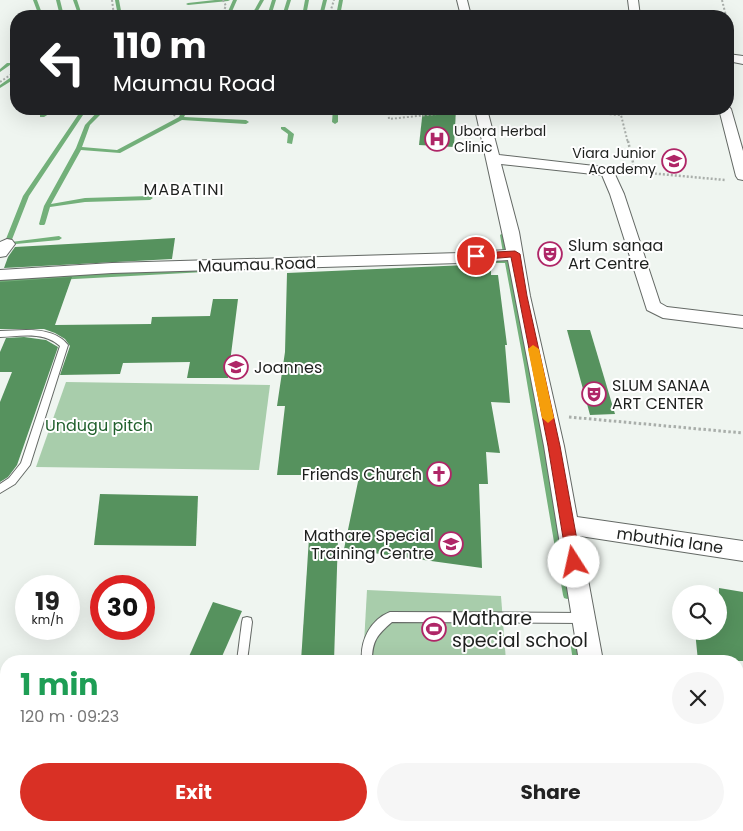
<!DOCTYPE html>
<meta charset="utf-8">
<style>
body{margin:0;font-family:Poppins,sans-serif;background:#f6f6f6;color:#222;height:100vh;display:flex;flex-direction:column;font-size:19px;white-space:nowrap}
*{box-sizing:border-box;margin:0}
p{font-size:16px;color:#767676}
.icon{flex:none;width:28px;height:28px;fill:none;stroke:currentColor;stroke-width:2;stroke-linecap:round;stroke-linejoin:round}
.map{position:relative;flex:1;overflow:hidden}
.drawer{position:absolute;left:0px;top:655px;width:744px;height:176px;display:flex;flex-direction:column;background:#fff;border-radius:20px 20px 0 0;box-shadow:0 5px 20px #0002}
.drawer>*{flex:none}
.banner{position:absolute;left:10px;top:10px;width:724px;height:105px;border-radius:20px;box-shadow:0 5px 20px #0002;background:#202124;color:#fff;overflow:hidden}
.buttons{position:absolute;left:672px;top:585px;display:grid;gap:10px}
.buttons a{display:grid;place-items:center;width:55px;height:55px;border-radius:50%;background:#fff;box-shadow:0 5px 20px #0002;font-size:25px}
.speed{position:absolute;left:15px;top:575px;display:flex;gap:10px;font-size:25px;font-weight:700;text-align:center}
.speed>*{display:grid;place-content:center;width:65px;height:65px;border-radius:50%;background:#fff;box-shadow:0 5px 20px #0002;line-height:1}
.speed small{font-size:12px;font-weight:400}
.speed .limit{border:8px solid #d22;background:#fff;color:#111}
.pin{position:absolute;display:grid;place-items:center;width:42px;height:42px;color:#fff;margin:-21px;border:2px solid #fff;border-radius:50%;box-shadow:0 1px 5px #0007}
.me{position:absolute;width:55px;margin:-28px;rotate:350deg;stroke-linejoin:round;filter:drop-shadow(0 0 4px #0008)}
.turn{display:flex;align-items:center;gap:18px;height:105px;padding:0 20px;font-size:22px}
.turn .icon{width:65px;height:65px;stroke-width:2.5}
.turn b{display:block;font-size:35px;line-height:42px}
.round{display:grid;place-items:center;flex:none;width:52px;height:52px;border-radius:26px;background:#f6f6f6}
.summary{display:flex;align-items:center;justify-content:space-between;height:85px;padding:0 20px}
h1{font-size:30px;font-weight:700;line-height:38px;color:#1e9e55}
.action{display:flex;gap:10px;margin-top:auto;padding:10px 20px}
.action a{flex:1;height:58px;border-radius:30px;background:#d93025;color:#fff;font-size:20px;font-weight:700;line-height:58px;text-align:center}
.action a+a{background:#f6f6f6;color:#222}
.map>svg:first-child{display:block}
.green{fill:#a8cdab}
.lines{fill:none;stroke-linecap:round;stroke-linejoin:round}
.stream{fill:#73b07a;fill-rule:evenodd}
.building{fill:#56925e}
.lane-casing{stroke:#646965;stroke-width:2}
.street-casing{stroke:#646965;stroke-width:2}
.path-far2{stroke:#a9aeaa;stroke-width:2;stroke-dasharray:2 2;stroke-linecap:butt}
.path-far1{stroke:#a9aeaa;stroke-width:2.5;stroke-dasharray:2 2;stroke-linecap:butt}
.path{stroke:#a9aeaa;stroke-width:3;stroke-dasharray:2.5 2.5;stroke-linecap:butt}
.lane{fill:#fff;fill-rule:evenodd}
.street{fill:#fff;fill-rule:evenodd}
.route{fill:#d93025;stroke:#8d1f18}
.slow{fill:#f59e0b}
.labels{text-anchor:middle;stroke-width:4;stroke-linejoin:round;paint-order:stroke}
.far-poi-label{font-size:14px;fill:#1e201e;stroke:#fff;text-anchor:start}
.far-quarter-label{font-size:16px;letter-spacing:1px;fill:#1e201e;stroke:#fff}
.poi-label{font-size:16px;fill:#1e201e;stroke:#fff;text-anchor:start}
.street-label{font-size:16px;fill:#1e201e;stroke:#fff}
.park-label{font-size:16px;fill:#20602c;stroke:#fff}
.near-poi-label{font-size:19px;fill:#1e201e;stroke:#fff;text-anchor:start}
</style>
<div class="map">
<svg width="743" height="831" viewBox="0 0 743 831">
<rect width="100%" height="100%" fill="#eff5f0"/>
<!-- green -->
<g class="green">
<path d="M66,382L270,385L259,470L36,467Z"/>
<path d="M367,590L501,596L506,661H363Z"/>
<rect x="355" y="825" width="162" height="6"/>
</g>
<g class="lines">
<!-- stream -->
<g class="stream">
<path d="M33,0H37L43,16H39Z"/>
<path d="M56,0H60L64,16H60Z"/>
<path d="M73,0H77L82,15L78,14Z"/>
<path d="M115,0H119L122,16H118Z"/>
<path d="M215,0H230L228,1L188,5L186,4L188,3Z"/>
<path d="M233,0H237L230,16H226Z"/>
<path d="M260,0H264L255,16H251Z"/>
<path d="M272,0H276L271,16H267Z"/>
<path d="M287,0H291L286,16H282Z"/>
<path d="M305,0H309L306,16H302Z"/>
<path d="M323,0H327L323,16H319Z"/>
<path d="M339,0H343L340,16H336Z"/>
<path d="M7,63H16V65H10L0,72V69Z"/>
<path d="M14,75H16V78L0,88V85Z"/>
<path d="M51,109H57L44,117H40V115Z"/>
<path d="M82,109H87L29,196L11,242L59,236L62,238L59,240L5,245L4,244L23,196Z"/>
<path d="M100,109H106L90,125L82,147L117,150L179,117L183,109H188L184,117L246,120L249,122L246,124L182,120L120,153L81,150L51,204L85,198L150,196L153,198L150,200L85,202L50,207L45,224L44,225H40L39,224L44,206L76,148L85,125Z"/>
<path d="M264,109H269L270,110L267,112L265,111Z"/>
<path d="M333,109H338V122L335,124L332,122Z"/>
<path d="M281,127H285L294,134L292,144L287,143L288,134L281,129Z"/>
<path d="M503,233L506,235L532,365L571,595L570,598L567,599L564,598L563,595L524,365L505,263H479L476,261L479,259H504L500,235Z"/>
<path d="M203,268H205V272L0,283V279Z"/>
<path d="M575,636L578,638L583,661H573L570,641L572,638Z"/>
</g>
</g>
<!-- building -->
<g class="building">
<path d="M423,109H456L454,147L419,145Z"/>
<path d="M175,238L172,259L4,268L8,257L15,247Z"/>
<path d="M466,265H481V269H491V275H498L507,345H505L510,403L491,402L500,453L486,452L488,484H479L482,568L344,549L360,472L317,471V475H277L285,406H277L285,352L287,273Z"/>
<path d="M72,277L55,325L151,324L152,317L210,316L213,299H238L228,378H187L190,362L123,363L120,374L60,375L70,346L65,339L55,333L44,329H0V282Z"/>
<path d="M567,330H590L615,414L590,415Z"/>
<path d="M24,337L46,340L58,347L17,465L8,477L0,482V402L12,372H0V352L6,338Z"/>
<path d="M100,494L198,496L196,546L94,545Z"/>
<path d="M309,538H338L334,661H301Z"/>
<path d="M719,588L743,592V661H698L695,631H719Z"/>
<path d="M213,602L242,611L220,661H187Z"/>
</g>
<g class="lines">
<!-- lane casing -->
<g class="lane-casing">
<g id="lane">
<path d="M26,330C41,330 58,332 68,345L30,465L15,484L0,493V484L9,478L21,463L60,346C44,331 20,336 0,337V331Z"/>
<path d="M390,612L583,613L587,614L588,618L587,622L583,623L392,622C377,635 372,641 372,661H362C360,641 370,620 390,612Z"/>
<path d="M247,617L251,618L252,622L247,661H237L242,622L243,618Z"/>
<path d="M738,805L743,808V831H735L734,825H738Z"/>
<path d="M213,825H225L224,831H212Z"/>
</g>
</g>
<!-- street casing -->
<g class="street-casing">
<g id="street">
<path d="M457,0H467L471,16H461Z"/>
<path d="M628,0H638L640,16H630Z"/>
<path d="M728,54L743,56V64L728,61Z"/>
<path d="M728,106L731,109L743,151V180L738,179L736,176L719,109H728Z"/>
<path d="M475,109H487L499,155L612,168L624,194L660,303L667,307L743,316V328L663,318L647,310L610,194L602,175L501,164L519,232L530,296L564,446L577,517L743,541V561L580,536L603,661H579L544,446L508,260L460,263L112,273L0,280V270L112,263L460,253L506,250Z"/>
<path d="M7,239L12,240L15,244L6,256L0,257V242Z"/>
<path d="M607,825H633L634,831H608Z"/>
</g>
</g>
<!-- path-far2 -->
<g class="path-far2">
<path d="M112,0L114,16"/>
<path d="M722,0L726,16"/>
<path d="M380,13V16"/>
<path d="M221,16L226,6L223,0"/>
<path d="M329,16L334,0"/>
<path d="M728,23L733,44"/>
<path d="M0,82L16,71"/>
<path d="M388,109L389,119L465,111"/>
<path d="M534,109L621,115L628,143"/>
<path d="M174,116L177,109"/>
</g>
<!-- path-far1 -->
<g class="path-far1">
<path d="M628,141L635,171"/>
<path d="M627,171L725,180"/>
</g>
<!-- path -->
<path class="path" d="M569,417L743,433"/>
<!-- lane -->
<use href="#lane" class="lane"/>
<!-- street -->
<use href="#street" class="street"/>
</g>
<!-- route -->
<path class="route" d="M515,251L520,254L527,296L560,446L581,562L579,566L574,568L569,566L567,562L548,446L511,257L476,260L471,256L476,253Z"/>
<!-- slow -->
<path class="slow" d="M533,345L539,349L554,418L548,423L542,418L528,349Z"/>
<!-- icons -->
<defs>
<g id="hospital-ring" transform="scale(1.25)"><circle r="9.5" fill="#fff" stroke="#af2667" stroke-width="1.5"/><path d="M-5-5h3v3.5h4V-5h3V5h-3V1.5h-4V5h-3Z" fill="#af2667"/></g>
<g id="school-ring" transform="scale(1.25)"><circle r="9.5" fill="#fff" stroke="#af2667" stroke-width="1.5"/><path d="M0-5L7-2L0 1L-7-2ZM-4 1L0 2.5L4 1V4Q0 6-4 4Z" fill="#af2667"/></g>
<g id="theatre-ring" transform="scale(1.25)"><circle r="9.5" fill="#fff" stroke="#af2667" stroke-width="1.5"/><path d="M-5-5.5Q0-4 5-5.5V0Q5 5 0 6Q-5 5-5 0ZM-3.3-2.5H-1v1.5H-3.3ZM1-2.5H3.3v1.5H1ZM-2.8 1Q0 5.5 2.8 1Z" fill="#af2667"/></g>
<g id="university-ring" transform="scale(1.25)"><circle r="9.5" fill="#fff" stroke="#af2667" stroke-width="1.5"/><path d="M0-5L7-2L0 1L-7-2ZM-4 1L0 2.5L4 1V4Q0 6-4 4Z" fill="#af2667"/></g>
<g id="church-ring" transform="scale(1.25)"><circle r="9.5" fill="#fff" stroke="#af2667" stroke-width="1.5"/><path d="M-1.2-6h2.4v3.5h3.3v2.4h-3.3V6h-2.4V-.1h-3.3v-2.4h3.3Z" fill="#af2667"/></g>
<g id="stadium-ring" transform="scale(1.25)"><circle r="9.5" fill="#fff" stroke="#af2667" stroke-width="1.5"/><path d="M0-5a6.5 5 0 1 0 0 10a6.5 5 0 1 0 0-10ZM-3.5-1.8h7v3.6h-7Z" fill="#af2667"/></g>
</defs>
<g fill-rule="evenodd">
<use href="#hospital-ring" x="437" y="139"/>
<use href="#school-ring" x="674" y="161"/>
<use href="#theatre-ring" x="550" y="254"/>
<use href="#university-ring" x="236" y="367"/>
<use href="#theatre-ring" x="594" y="394"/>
<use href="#church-ring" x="439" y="474"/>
<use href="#school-ring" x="451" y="544"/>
<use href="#stadium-ring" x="434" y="629"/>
</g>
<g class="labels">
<!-- far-poi labels -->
<g class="far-poi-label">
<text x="454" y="136">Ubora Herbal<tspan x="454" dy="16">Clinic</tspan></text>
<text x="656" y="158" text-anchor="end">Viara Junior<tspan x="656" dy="16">Academy</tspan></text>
</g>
<!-- far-quarter labels -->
<g class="far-quarter-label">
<text x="184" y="195">MABATINI</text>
</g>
<!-- poi labels -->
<g class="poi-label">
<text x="568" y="251">Slum sanaa<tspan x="568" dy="18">Art Centre</tspan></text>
<text x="254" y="373">Joannes</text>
<text x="612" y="391">SLUM SANAA<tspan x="612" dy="18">ART CENTER</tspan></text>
<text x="422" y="480" text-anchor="end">Friends Church</text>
<text x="434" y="541" text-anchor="end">Mathare Special<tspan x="434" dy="18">Training Centre</tspan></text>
</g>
<!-- street labels -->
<g class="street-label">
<text transform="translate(257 264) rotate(-2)" y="6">Maumau Road</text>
<text transform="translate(670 540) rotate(8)" y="6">mbuthia lane</text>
</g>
<!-- park labels -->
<g class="park-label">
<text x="99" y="431">Undugu pitch</text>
</g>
<!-- near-poi labels -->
<g class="near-poi-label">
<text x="452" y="625">Mathare<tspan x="452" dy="22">special school</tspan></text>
</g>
</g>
</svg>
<div class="buttons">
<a><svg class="icon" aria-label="search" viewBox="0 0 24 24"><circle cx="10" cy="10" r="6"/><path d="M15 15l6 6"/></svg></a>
</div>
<div class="speed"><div>19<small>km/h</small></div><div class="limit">30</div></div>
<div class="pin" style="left:476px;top:256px;background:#d93025"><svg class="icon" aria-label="arrive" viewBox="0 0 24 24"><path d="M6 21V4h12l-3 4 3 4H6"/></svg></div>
<svg class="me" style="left:574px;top:562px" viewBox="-20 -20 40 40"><circle r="19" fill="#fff"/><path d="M0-13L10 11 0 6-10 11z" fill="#d93025"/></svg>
<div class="banner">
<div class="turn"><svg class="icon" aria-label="left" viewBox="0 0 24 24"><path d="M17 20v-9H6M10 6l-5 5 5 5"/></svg><div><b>110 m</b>Maumau Road</div></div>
</div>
<section class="drawer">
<div class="summary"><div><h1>1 min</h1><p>120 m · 09:23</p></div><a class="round"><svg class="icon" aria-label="close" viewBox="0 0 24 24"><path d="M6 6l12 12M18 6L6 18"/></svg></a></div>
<div class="action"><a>Exit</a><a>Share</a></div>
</section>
</div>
